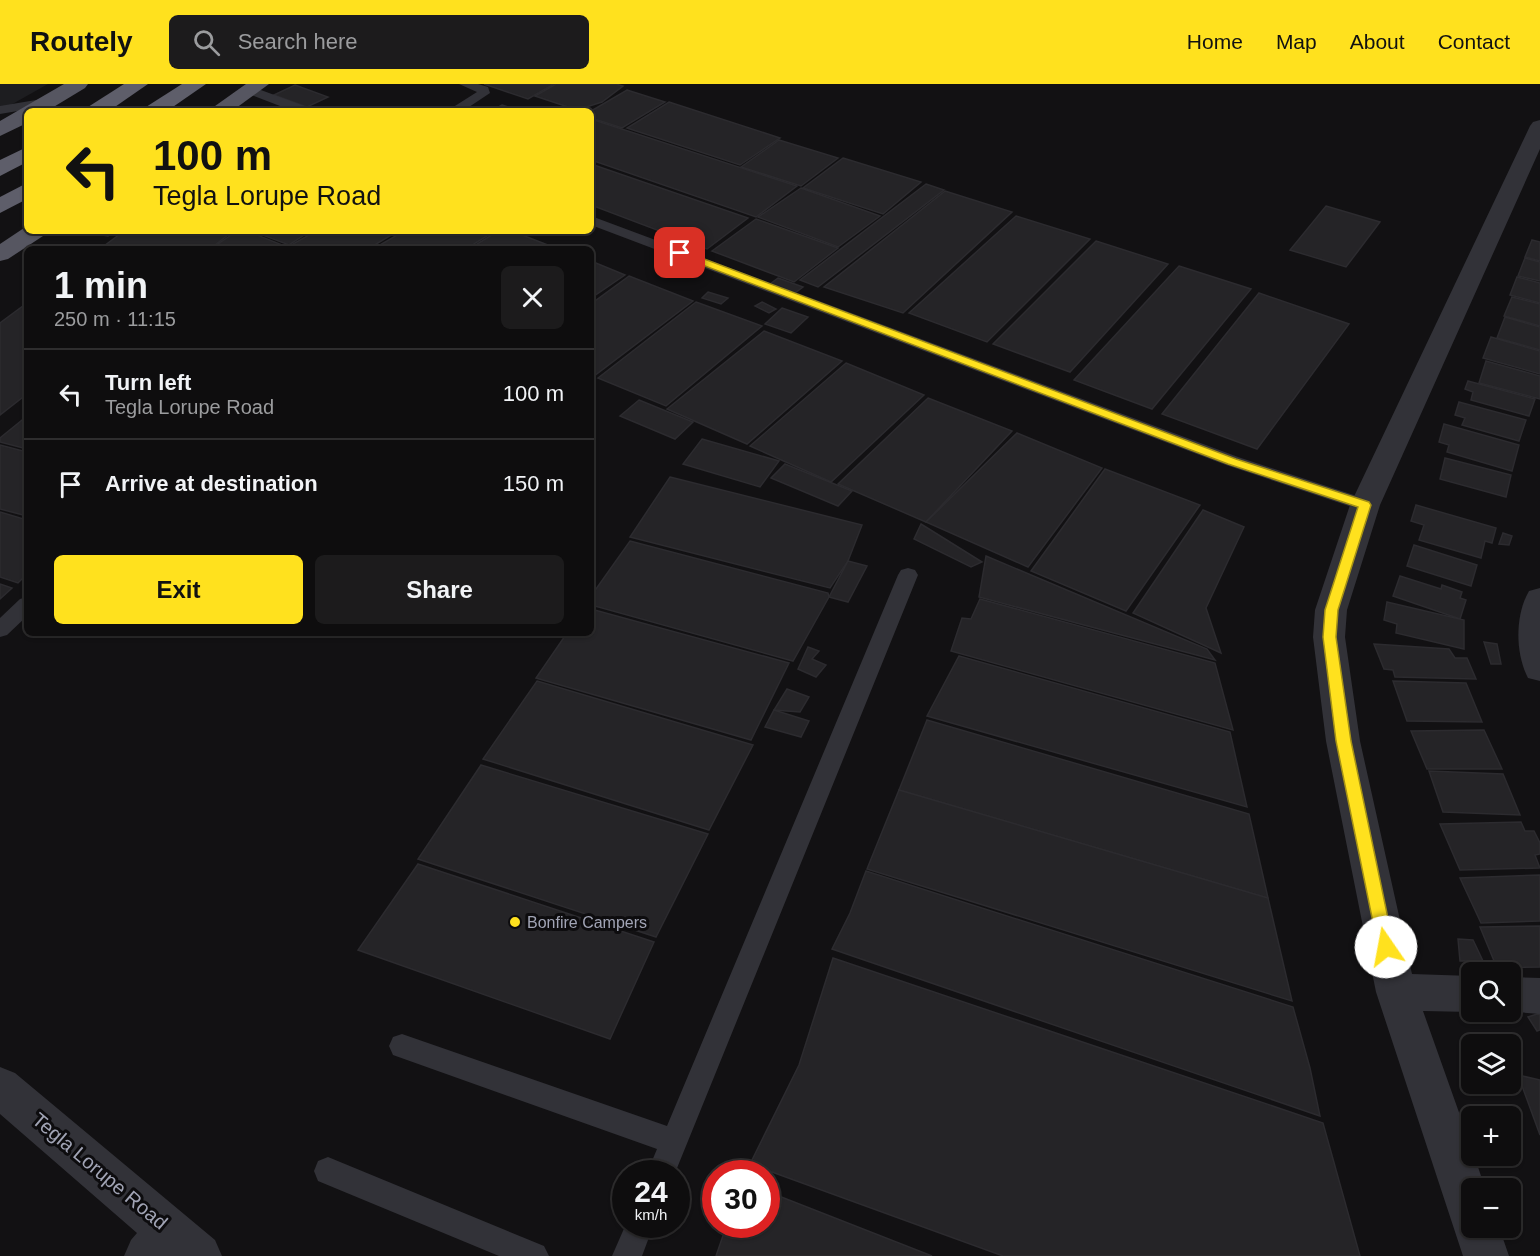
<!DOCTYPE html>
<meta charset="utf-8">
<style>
body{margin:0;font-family:Helvetica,sans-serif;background:#1c1b1c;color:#f1f3f6;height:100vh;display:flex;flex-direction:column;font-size:22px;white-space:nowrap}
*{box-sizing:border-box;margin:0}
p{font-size:20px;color:#9b9c9e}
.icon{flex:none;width:33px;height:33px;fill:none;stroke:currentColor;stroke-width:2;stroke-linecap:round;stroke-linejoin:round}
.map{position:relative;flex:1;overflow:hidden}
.drawer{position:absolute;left:24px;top:162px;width:570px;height:390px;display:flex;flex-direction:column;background:#0e0d0e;border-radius:9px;box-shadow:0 2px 4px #0004,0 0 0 2px #2e2d2e}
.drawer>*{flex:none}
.top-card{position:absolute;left:24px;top:24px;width:570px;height:126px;border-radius:9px;box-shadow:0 2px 4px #0004,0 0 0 2px #2e2d2e;background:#ffe11e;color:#111;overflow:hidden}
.tools{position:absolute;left:1461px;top:878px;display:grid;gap:12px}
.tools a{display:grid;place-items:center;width:60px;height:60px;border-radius:9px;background:#0e0d0e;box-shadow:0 2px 4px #0004,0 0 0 2px #2e2d2e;font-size:30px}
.speed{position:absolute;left:612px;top:1076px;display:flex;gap:12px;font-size:30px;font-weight:700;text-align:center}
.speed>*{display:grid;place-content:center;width:78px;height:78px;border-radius:50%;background:#0e0d0e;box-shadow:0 2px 4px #0004,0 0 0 2px #2e2d2e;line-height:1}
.speed small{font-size:15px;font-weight:400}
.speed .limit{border:9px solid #d22;background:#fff;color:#111}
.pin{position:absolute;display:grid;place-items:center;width:51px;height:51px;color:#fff;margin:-26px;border-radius:12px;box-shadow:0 3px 9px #0006}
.me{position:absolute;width:66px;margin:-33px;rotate:348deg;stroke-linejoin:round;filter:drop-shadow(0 0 4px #0008)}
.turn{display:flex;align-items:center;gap:21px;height:126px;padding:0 30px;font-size:27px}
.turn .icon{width:78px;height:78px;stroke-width:2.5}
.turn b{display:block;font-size:42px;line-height:51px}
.round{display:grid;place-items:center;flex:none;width:63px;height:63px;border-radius:9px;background:#1c1b1c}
.summary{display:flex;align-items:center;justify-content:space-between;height:102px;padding:0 30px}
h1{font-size:36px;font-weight:600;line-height:45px}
.action{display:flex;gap:12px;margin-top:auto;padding:12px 30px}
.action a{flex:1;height:69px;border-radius:9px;background:#ffe11e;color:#111;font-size:24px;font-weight:600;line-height:69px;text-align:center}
.action a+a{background:#1c1b1c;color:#f1f3f6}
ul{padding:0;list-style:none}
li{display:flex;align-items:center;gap:18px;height:90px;padding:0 30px;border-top:2px solid #2e2d2e}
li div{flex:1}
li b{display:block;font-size:22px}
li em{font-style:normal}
header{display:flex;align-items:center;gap:36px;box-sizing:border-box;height:84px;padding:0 30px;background:#ffe11e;color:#111}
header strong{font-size:28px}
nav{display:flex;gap:33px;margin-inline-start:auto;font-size:21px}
.search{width:420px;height:54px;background:#1c1b1c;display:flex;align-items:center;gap:15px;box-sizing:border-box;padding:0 21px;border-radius:9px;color:#9b9c9e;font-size:22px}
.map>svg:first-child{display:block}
.built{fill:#1d1d20}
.building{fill:#252427;stroke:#2c2b2f;stroke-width:1.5}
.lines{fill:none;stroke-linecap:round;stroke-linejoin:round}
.service{fill:#323238;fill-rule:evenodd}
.minor{fill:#323238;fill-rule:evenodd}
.trunk{fill:#565661;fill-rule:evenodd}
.motorway{fill:#5e5e6a;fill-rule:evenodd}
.route{fill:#ffe11e;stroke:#a69214;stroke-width:1.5}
.poi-dot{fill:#ffe11e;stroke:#0d0c0e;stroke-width:2}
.labels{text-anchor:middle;stroke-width:6;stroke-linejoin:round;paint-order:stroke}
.poi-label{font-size:16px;fill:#a1a4b5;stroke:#0d0c0e;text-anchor:start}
.near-street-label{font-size:20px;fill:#a1a4b5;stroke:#0d0c0e}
</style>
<header>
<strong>Routely</strong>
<div class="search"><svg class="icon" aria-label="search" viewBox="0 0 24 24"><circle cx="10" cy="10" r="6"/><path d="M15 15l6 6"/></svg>Search here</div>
<nav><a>Home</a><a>Map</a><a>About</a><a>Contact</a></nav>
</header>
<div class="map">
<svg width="1540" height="1172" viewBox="0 0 1540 1172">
<rect width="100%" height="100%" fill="#121113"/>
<!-- built -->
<path class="built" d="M0,0H48L0,27Z"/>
<!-- building -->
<g class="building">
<path d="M484,0H554L528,15Z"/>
<path d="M556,0H616L623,2L602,18L577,26L535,12Z"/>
<path d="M295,1L328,13L307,23L274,11Z"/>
<path d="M627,6L665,18L622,44L591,34V27Z"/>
<path d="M669,18L780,54L740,81L627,44Z"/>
<path d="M502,21L521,27H491Z"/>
<path d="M591,35L797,102L756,133L591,76Z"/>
<path d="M779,56L838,74L801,102L741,83Z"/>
<path d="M843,74L921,98L883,130L803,104Z"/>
<path d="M591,80L748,134L707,165L591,121Z"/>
<path d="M926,100L944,106L818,203L800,196Z"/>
<path d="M801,104L880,132L838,163L758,133Z"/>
<path d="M945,107L1012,128L903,229L824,203Z"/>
<path d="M1326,122L1380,138L1346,183L1290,166Z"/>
<path d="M1016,132L1090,155L987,258L909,229Z"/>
<path d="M756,135L838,164L794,198L712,167Z"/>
<path d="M78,147H114L108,152Z"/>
<path d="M124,147H233L210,165H100Z"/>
<path d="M237,147H247L292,165L235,164L218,160Z"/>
<path d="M252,147H298L306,150L289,161Z"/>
<path d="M316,147H398L368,165H302L291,161Z"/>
<path d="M404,147H495L466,165H373Z"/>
<path d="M498,147H512L558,165H469Z"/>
<path d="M1532,156L1540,158V177L1525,173Z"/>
<path d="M1096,157L1168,180L1070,288L993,260Z"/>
<path d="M1525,174L1540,178V197L1518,192Z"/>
<path d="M591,177L625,191L591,214Z"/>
<path d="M1179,182L1251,205L1152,325L1074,296Z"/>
<path d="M629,192L693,217L594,292L591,290V220Z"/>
<path d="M1517,193L1540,199V219L1510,211Z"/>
<path d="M778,194L803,203L795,209L770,200Z"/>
<path d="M708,208L728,214L721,220L702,214Z"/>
<path d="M1259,209L1349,240L1257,365L1162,330Z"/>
<path d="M1512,213L1540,220V242L1504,232Z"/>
<path d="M696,218L762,242L666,322L598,294Z"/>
<path d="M762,218L776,225L769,229L755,222Z"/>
<path d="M27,219V310L0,331V239Z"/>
<path d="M782,224L808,233L791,249L765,240Z"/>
<path d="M1505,233L1540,243V266L1497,254Z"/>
<path d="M764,247L842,277L747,360L667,325Z"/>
<path d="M1491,253L1540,267V290L1483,274Z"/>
<path d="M1486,277L1540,292V315L1479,299Z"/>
<path d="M846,279L924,311L831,398L750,362Z"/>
<path d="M1468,297L1535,315L1529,332L1471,316L1473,308L1465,305Z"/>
<path d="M928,314L1012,347L926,438L838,400Z"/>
<path d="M639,316L693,338L675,355L620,332Z"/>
<path d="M1459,318L1526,336L1519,357L1462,341L1465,334L1455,331Z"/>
<path d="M27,332V365L0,358V354Z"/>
<path d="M1444,340L1519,361L1512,387L1447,368L1449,361L1439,358Z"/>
<path d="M1017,349L1102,384L1028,483L926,438Z"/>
<path d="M702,355L779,377L760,403L683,380Z"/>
<path d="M0,361L27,368V432L0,425Z"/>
<path d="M1445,374L1511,391L1506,413L1440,395Z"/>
<path d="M785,380L852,407L838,422L771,394Z"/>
<path d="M1105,385L1200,421L1126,527L1031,487Z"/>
<path d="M670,393L862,441L848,477L830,504L630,453Z"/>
<path d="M1416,421L1496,444L1492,459L1485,457L1481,474L1419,456L1424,441L1411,437Z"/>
<path d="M1203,426L1244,443L1206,524L1221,569L1133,529Z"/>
<path d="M0,428L27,436V490L18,499L0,493Z"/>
<path d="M921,440L982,478L971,483L914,455Z"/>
<path d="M1503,449L1512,452L1509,461L1499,460Z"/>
<path d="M630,457L828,509L829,513L793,577L591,521V512Z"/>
<path d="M1414,461L1477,481L1471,502L1407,482Z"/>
<path d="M986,472L1207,565L1215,576L979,513Z"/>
<path d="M848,477L867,482L848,518L829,513Z"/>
<path d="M1400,492L1441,505L1442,501L1462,508L1460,514L1466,516L1460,535L1393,512Z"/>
<path d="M0,500L12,504L0,515Z"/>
<path d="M980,515L1215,579L1233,646L951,567L962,534L971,535Z"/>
<path d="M1387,518L1464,536V565L1396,549L1397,540L1384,536Z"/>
<path d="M591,525L789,579L751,656L536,594L567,549H591Z"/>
<path d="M1484,558L1497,560L1501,580H1491Z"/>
<path d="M1374,560L1449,565L1455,574H1467L1476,595L1395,593L1393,586L1384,585Z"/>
<path d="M808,563L819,567L812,575L826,581L816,593L798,585Z"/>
<path d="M959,572L1230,648L1247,723L927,632Z"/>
<path d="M537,597L753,661L709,746L483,675Z"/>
<path d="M1393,597L1466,599L1482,638L1407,637Z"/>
<path d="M787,605L809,613L800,628L774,626Z"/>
<path d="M774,626L809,637L801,653L765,643Z"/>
<path d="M927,636L1249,730L1268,814L899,706Z"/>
<path d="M1484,646L1502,685H1427L1411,647Z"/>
<path d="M481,681L708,750L656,853L418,775Z"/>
<path d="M1429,687L1503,690L1520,731L1443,728Z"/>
<path d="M899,706L1268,814L1292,917L867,785Z"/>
<path d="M1521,738L1525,747H1534L1540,759V770L1535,771L1540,784L1460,786L1440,740Z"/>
<path d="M418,780L654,858L610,955L358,866Z"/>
<path d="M866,787L1293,923L1310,984L1320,1032L832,865L850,829Z"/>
<path d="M1540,791V837L1481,839L1460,794Z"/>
<path d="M1540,842V883L1497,884L1480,843Z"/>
<path d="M1458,855L1473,856L1483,877H1460Z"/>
<path d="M833,874L1323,1039L1360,1172H1003L750,1080L799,981Z"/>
<path d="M1540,929V946L1537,947L1528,933Z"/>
<path d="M1518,991L1540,996V1051Z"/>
<path d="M766,1107L932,1172H716L727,1140H766Z"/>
</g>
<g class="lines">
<!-- service -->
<g class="service">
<path d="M459,0H478L488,3L490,9L463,27H447L477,8Z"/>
<path d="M250,2L310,24L312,27H293L246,9L244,6L246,3Z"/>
<path d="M48,14L53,15L54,18L53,21L0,30V22Z"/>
<path d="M591,132L1238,373L1372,417L1374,421L1372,425H1358L1226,381L591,141Z"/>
<path d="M908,484L915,486L918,491L675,1089H647L657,1065L393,971L389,962L393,953L402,950L667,1042L898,491L901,486Z"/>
<path d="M27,513V532L7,551L0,553V534L20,515Z"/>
<path d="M328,1073L544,1162L549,1172H499L318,1097L314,1087L318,1077Z"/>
<path d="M626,1140H654L642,1172H612Z"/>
</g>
<!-- minor -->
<g class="minor">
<path d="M1540,36V65L1380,421L1347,526L1345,553L1360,657L1412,890L1472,892V927H1475L1472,928L1423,927L1472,1065V1071H1474L1485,1104H1472V1143H1499L1509,1172H1463L1376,908L1326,657L1313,553L1315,526L1350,421L1530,42L1533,38Z"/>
<path d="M1540,504V597L1528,594C1515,569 1515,531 1529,507Z"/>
<path d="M1510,893L1540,894V930L1505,927H1510Z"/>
<path d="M0,983L15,989L215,1156L222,1172H124L131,1156L137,1149L0,1030Z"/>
</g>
<!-- trunk -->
<g class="trunk">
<path d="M64,0H88L85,4L47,27H27V39L0,52V37Z"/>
<path d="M246,0H269L232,27H208Z"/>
<path d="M27,142V147H47L43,152L8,175L0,177V160Z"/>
</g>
<!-- motorway -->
<g class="motorway">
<path d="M124,0H148L109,27H85L88,23Z"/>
<path d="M182,0H206L167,27H143L146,23Z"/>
<path d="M27,63V78L0,92V76Z"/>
<path d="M27,99V115L0,129V113Z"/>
</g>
</g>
<!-- route -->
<path class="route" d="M676,167H683L1236,375L1369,418L1371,421L1338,526L1336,553L1351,657L1394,863L1392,868L1386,870L1380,868L1378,863L1336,657L1323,553L1325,526L1358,423L1228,380L676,171Z"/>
<!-- markers -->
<circle class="poi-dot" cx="515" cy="838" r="6"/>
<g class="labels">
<!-- poi labels -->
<g class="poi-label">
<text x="527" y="844">Bonfire Campers</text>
</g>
<!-- near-street labels -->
<g class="near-street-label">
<text transform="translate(100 1087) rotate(40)" y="7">Tegla Lorupe Road</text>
</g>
</g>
</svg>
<div class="tools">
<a><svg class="icon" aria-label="search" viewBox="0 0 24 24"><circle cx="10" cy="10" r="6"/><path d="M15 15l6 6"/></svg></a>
<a><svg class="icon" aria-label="layers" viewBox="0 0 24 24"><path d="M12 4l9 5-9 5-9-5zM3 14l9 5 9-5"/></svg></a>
<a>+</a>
<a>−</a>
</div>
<div class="speed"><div>24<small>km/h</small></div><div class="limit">30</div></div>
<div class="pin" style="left:680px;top:169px;background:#d93025"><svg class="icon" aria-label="arrive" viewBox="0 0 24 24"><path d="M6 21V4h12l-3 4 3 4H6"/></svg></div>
<svg class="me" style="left:1386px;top:863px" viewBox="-20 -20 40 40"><circle r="19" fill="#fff"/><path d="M0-13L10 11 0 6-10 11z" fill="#ffe11e"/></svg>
<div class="top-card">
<div class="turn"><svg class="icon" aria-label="left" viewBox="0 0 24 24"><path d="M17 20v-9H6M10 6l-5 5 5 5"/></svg><div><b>100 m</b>Tegla Lorupe Road</div></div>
</div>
<section class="drawer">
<div class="summary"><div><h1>1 min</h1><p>250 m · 11:15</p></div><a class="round"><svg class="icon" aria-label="close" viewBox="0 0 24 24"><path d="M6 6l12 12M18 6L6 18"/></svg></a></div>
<ul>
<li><svg class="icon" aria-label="left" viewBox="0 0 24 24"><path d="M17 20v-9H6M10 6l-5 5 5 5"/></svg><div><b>Turn left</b><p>Tegla Lorupe Road</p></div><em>100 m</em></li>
<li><svg class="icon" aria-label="arrive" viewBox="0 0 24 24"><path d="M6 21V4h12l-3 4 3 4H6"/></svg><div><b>Arrive at destination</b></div><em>150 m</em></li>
</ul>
<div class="action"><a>Exit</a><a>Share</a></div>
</section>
</div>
